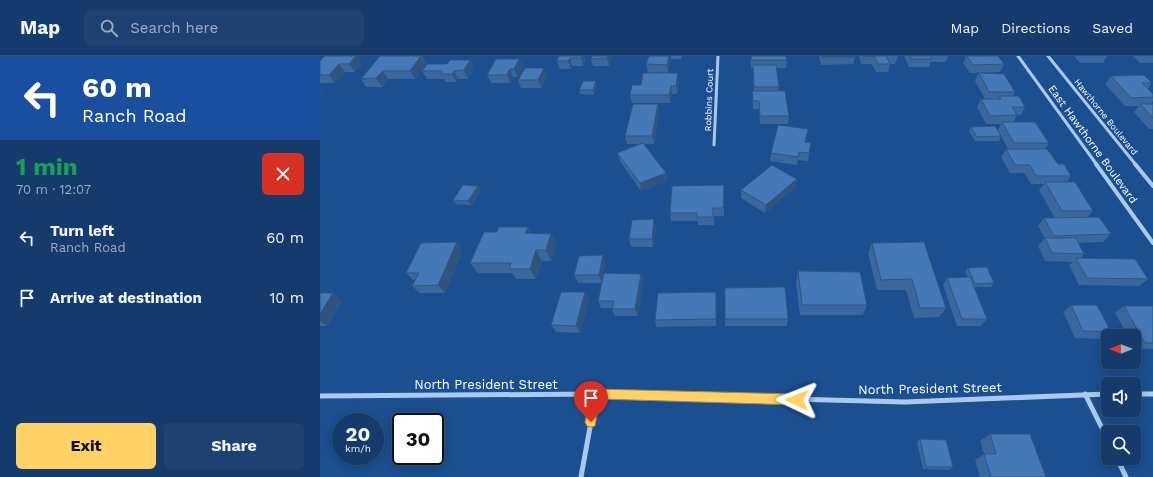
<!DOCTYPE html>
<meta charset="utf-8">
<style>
body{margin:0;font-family:"Work Sans",sans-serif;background:#1d4271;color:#f1f3f6;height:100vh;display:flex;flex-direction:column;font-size:15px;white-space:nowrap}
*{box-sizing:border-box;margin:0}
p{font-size:13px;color:#9dadc1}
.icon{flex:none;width:22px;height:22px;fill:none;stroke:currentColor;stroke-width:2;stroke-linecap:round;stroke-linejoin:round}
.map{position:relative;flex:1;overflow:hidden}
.panel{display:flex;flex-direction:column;background:#143b6b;width:320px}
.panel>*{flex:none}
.hud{background:#1a4fa0;color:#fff;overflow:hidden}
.needle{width:26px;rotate:270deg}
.tools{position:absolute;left:781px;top:273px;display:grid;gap:8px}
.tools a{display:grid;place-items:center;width:40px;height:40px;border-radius:6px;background:#143b6b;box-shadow:0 2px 10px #0003,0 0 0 1px #33557e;font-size:20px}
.speed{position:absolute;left:12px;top:357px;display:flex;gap:8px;font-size:20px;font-weight:700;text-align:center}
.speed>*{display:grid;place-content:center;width:52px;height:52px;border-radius:50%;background:#143b6b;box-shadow:0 2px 10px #0003,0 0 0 1px #33557e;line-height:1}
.speed small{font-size:10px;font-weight:400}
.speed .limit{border:2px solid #111;border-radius:6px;background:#fff;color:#111}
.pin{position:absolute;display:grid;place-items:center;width:34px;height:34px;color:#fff;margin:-41px -17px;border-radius:50% 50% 50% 0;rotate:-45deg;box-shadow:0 0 4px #0007}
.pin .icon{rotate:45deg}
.me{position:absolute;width:44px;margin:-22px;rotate:272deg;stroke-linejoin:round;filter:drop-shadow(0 0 3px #0008)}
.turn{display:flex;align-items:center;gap:14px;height:84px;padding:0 16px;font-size:18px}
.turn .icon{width:52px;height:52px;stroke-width:2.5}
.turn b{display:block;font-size:28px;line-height:34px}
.round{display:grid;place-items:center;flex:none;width:42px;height:42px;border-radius:6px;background:#1d4271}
.headline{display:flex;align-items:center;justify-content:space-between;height:68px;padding:0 16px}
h1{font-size:24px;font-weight:700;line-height:30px;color:#1e9e55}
.button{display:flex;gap:8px;margin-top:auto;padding:8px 16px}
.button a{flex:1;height:46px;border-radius:6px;background:#ffd166;color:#111;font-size:16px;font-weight:700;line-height:46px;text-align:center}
.button a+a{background:#1d4271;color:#f1f3f6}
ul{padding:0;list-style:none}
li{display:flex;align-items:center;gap:12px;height:60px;padding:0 16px}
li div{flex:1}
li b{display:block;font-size:15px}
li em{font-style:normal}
header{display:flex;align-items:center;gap:24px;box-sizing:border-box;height:56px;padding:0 20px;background:#143b6b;border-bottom:1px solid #33557e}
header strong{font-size:19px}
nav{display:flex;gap:22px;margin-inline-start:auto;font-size:14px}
.search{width:280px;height:36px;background:#1d4271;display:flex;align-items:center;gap:10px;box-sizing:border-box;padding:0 14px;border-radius:6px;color:#9dadc1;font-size:15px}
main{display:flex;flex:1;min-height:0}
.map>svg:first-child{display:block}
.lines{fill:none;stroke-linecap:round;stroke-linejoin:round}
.minor-far2{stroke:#a9c9ee;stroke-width:3}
.minor-far1{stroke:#a9c9ee;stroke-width:4}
.minor{stroke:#a9c9ee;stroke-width:5}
.wall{fill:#3a679d}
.shaded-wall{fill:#305480}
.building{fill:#4478b7;stroke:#305480}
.route{fill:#ffd166;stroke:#a68842}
.labels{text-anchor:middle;stroke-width:4;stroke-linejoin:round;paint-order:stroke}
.far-street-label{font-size:9px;fill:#fff;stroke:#1b4f8f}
.street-label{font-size:11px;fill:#fff;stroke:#1b4f8f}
.near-street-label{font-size:13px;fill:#fff;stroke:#1b4f8f}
</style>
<header>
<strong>Map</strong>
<div class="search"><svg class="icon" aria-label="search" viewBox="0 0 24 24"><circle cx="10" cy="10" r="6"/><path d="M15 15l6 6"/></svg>Search here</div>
<nav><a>Map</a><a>Directions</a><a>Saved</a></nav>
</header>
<main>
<section class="panel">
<div class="hud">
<div class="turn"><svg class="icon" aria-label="left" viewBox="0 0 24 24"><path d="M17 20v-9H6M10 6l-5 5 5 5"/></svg><div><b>60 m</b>Ranch Road</div></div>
</div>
<div class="headline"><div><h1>1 min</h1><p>70 m · 12:07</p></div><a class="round" style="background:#d93025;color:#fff"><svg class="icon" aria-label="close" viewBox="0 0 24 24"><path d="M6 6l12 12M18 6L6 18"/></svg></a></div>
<ul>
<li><svg class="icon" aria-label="left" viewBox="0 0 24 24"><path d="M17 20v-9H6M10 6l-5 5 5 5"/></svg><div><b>Turn left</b><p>Ranch Road</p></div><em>60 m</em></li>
<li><svg class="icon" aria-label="arrive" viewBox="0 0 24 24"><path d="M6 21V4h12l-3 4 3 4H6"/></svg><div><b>Arrive at destination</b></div><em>10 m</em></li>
</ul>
<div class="button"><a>Exit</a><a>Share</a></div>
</section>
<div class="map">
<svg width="833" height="421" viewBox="0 0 833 421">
<rect width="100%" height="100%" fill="#1b4f8f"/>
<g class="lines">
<!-- minor-far2 -->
<g class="minor-far2">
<path d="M698,0L777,109"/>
<path d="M728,0L816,109"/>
<path d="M394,89L398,0"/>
</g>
<!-- minor-far1 -->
<g class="minor-far1">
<path d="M776,108L833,187"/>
<path d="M815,108L833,130"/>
</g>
<!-- minor -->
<g class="minor">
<path d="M765,338L788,384"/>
<path d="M814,338H833"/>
<path d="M0,340L276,338L585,346L788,338"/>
<path d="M797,402L806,421"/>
<path d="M261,421L276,338"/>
</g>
</g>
<!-- wall -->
<g class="wall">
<path d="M60,0H102L106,8L95,23H68L62,31H46L41,23Z"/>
<path d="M239,0H264L265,4L263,10H252L251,13H240L237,5Z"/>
<path d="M272,0H292L289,10H273L271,3Z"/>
<path d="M329,0H362L361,3H351L348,17L328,16L326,8Z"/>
<path d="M431,0H466L467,4L466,12H456L459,31L458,35L469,60L468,68H440L439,53H433L432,35H434L433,12H431Z"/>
<path d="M499,0H535V1L533,8L501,9Z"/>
<path d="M539,0H578L575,8H570L568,16H556L552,8H541Z"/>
<path d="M584,0H628L626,6H611L609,11H589Z"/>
<path d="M645,0H678L684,8L680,16L650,17L643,7L646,1Z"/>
<path d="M754,0H787L783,7H760Z"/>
<path d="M813,0H833V7H820Z"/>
<path d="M41,2L39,5L41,8L35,16H25L15,27H0V5Z"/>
<path d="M199,3L203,10L198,21H193L191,27H171L167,19Z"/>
<path d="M150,4L154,12L148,23H138L136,26H125L124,23H107L102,15L127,8Z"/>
<path d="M659,17L695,36L693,40L705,51L701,59H697L694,66L729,87L725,93L738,108L751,120L747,126L773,155L768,161L791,178L783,186L758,187L764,198L761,202L828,223L819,230L759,229L749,209L753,206L725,205L718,190L725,182L718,170L724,162H735L719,134L724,128H711L704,117H690L681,101L686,93H688L678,74L681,68H666L657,51L661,43H665L655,25Z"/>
<path d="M227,20L221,32H201L198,24Z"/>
<path d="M791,20L832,27L828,32L833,38V45L831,48H833V73H829L814,56L819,50H805L785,28Z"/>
<path d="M359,25L357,38H352L350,47H312L310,39L321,29Z"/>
<path d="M277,29L274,39L260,38L259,34Z"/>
<path d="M338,48L339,56L334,88H323L346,117L347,125L321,135L300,105L297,97L321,88H307L305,80Z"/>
<path d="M651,71L681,80L679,85H655L649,75Z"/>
<path d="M485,86L491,87L488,105L478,104L477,109L450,105L451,97Z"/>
<path d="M477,123L476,131L445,157L421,142V134Z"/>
<path d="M404,129V160H394V169H378V165H351L350,157Z"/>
<path d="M158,130L161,134L151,149L136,148L133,144Z"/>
<path d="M208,171L212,177L231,178L236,188L231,205H222L216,223H196L192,217H158L150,207L177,176Z"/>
<path d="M336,171L333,191H311L309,183Z"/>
<path d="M552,187L626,252L619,261L594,262L586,234H557L548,197Z"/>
<path d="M143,194L125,237H100L92,230L95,224H93L86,217Z"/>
<path d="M285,207L282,227H258L254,219Z"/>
<path d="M648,212L674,227L671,231H654L667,263L661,270H637L623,229L627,222L648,221L645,216Z"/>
<path d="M478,215L547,249L543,259H480L476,226Z"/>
<path d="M321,218L323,225L318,260H295L292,253L293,252H281L278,245Z"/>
<path d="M265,236L269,243L260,277L236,276L231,269Z"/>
<path d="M396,236V270L336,271L335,264Z"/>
<path d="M0,237L22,245L7,270H0Z"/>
<path d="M751,249L791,276L782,283L755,282L743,256Z"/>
<path d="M804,250H833V293H815L814,292V280H808L795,257Z"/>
<path d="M405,263H468L467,270H405Z"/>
<path d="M670,378L726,421H660L655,404L664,398L660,385Z"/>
<path d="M600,383L633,411L629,414L603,413L597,386Z"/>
</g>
<!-- shaded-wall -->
<g class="shaded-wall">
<path d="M31,0H39L41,2L39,5L41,8L35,16L29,8Z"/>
<path d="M101,0L106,8L95,23L90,15Z"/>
<path d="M262,0H264L265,4L263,10L261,2Z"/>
<path d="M288,0H292L289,10L287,2Z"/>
<path d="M349,0H351V3L348,17L347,9Z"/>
<path d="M250,2L252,10L251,13L248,5Z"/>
<path d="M199,3L203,10L198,21L194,13Z"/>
<path d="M150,4L154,12L148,23L144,14Z"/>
<path d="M19,8L25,16L15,27L9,19Z"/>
<path d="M224,12L227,20L221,32L218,24Z"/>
<path d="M190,13L193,21L191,27L187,19Z"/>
<path d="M63,15L68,23L62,31L56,22Z"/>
<path d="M134,15L138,23L136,26L132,18Z"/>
<path d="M358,17L359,25L357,38L356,30Z"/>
<path d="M276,25L277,29L274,39L273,34Z"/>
<path d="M351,30L352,38L350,47L349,39Z"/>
<path d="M0,34L2,37L0,39Z"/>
<path d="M338,48L339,56L334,88L332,80Z"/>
<path d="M346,117L347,125L321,135L320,127Z"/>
<path d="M477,123L476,131L445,157L446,149Z"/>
<path d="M158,130L161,134L151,149L148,145Z"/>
<path d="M334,163L336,171L333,191L332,183Z"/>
<path d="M208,171L214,182L205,177Z"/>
<path d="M231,178L236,188L231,205L226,194Z"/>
<path d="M137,186L143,194L125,237L118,229Z"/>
<path d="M216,194L222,205L216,223L210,213Z"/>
<path d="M283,199L285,207L282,227L279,219Z"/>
<path d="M321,218L323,225L318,260L315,253Z"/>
<path d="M265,236L269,243L260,277L256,270Z"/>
<path d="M396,236L397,243L396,270Z"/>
<path d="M13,237L22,245L7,270L0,265V258Z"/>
</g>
<!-- building -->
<g class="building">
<path d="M5,0H31H30H36L29,8H19L9,19H0V5Z"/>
<path d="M60,0H101L90,15H63L56,22L41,23Z"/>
<path d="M239,0H262L261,2H250L248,5H237Z"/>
<path d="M272,0H288L287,2L271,3Z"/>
<path d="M329,0H349L347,9L326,8Z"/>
<path d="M431,0H466L467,4H432Z"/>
<rect x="502" y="0" width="33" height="1"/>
<path d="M543,0H566L570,8H558L554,0Z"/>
<path d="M590,0H610L612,3H591Z"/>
<path d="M647,0H678L684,8L653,9Z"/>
<path d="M176,3H199L194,13H190L187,19H167Z"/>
<path d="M130,4H150L144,14L134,15L132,18H121L122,15H102L107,8H127Z"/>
<path d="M433,9H456L459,31H434Z"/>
<path d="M205,12H224L218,24H198Z"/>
<path d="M323,17H358L356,30H351L349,39H310L312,29H321Z"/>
<path d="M659,17L684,18L695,36H669Z"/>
<path d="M824,19L832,27H822L833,38V41L811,42L791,20Z"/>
<path d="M263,25H276L273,34H259Z"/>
<path d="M432,35H465L469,60H440L439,45H433Z"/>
<path d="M679,40H699L705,51H692L697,59L670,60L661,43H681Z"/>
<path d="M313,48H338L332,80H305Z"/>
<path d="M820,48H833V62Z"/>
<path d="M682,66H715L729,87H694Z"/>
<path d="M458,69L488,73L485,86L491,87L489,97L479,96L478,101L451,97Z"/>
<path d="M675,70L681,80L657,81L651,71Z"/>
<path d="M323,87L346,117L320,127L297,97Z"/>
<path d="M686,93H727L738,108H744L751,120H716L710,109H695Z"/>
<path d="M452,109L477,123L446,149L421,134Z"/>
<path d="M725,126H755L773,155H742Z"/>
<path d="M143,129L158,130L148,145L133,144Z"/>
<path d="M404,129L403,152H393V161H377V157H350L352,130Z"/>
<path d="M779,161L791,178L734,180L724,162Z"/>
<path d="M334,163L332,183H309L312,164Z"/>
<path d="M179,171H208L205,177L231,178L226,194H216L210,213H189L191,207H150L164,176H177Z"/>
<path d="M725,182H756L764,198L732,197Z"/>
<path d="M137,186L118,229L92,230L99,217H86L101,187Z"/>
<path d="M604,186L626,252H600L592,223L561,224L552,187Z"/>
<path d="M283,199L279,219H254L259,200Z"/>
<path d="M756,202L815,203L828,223L767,222Z"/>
<path d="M667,211L674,227L655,228L648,212Z"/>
<path d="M478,215L540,216L547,249H482Z"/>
<path d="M284,217L321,218L315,253H292L294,245H278Z"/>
<path d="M650,221L667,263H642L627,222Z"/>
<path d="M465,231L468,263H405V232Z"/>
<path d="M241,236H265L256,270L231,269Z"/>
<path d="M396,236V263L335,264L338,237Z"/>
<path d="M0,237H13L0,258Z"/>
<path d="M751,249H777L791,276L763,275Z"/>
<path d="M804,250H833V287H825Z"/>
<path d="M670,378H710L726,421H671L664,398H676Z"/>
<path d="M600,383L626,384L633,411H606Z"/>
</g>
<!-- route -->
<path class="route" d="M276,333L477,338L481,340L482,344L481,347L477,349L280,343L275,370L271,371L267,370L265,366L270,338L272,334Z"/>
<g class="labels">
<!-- far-street labels -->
<g class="far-street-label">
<text transform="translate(389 44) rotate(-88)" y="3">Robbins Court</text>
<text transform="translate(786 61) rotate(51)" y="3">Hawthorne Boulevard</text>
</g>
<!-- street labels -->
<g class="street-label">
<text transform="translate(773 88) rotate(54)" y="4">East Hawthorne Boulevard</text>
</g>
<!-- near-street labels -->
<g class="near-street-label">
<text x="166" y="333">North President Street</text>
<text transform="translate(610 332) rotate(-1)" y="5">North President Street</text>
</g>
</g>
</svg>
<div class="tools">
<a><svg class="needle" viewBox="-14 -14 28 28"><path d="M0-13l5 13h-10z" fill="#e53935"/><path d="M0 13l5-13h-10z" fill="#9dadc1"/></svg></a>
<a><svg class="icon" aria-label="sound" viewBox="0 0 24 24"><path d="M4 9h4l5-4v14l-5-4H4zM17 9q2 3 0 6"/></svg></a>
<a><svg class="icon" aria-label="search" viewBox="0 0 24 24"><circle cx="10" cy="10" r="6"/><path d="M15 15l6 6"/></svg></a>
</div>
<div class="speed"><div>20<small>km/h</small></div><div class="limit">30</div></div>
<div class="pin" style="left:271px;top:366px;background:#d93025"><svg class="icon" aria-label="arrive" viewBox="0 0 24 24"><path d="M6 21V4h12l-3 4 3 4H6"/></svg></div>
<svg class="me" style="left:477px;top:344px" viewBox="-20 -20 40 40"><path d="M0-17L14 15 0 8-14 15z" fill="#ffd166" stroke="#fff" stroke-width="4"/></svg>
</div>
</main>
